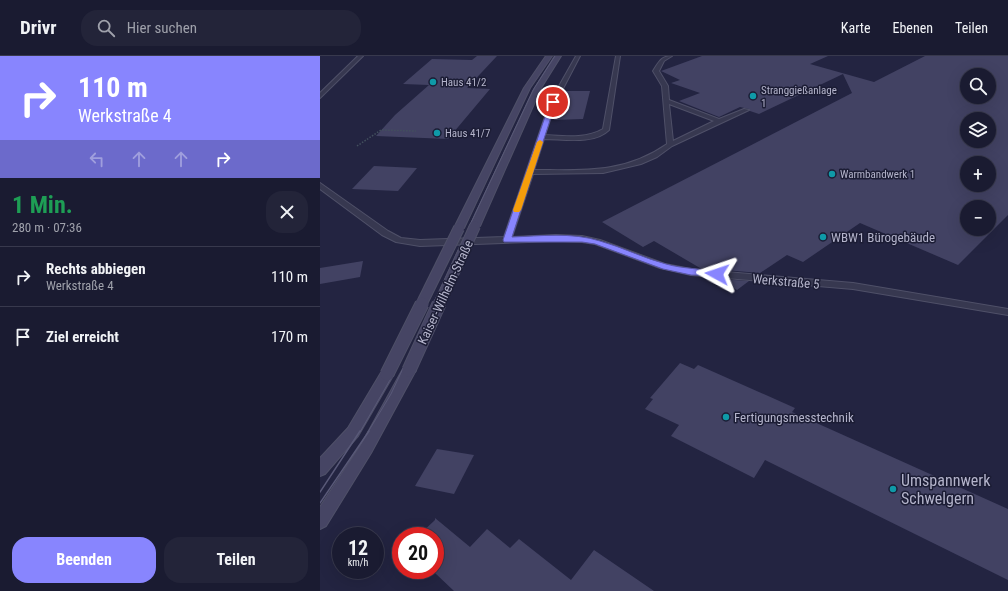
<!DOCTYPE html>
<html lang="de">
<meta charset="utf-8">
<style>
body{margin:0;font-family:"Roboto Condensed",sans-serif;background:#232439;color:#f1f3f6;height:100vh;display:flex;flex-direction:column;font-size:15px;white-space:nowrap}
*{box-sizing:border-box;margin:0}
p{font-size:13px;color:#9fa1ab}
.icon{flex:none;width:22px;height:22px;fill:none;stroke:currentColor;stroke-width:2;stroke-linecap:round;stroke-linejoin:round}
.map{position:relative;flex:1;overflow:hidden}
.drawer{display:flex;flex-direction:column;background:#1a1b31;width:320px}
.drawer>*{flex:none}
.top-card{background:#8885fe;color:#fff;overflow:hidden}
.tools{position:absolute;left:640px;top:12px;display:grid;gap:8px}
.tools a{display:grid;place-items:center;width:36px;height:36px;border-radius:50%;background:#1a1b31;box-shadow:0 4px 16px #0002,0 0 0 1px #38394d;font-size:20px}
.speed{position:absolute;left:12px;top:471px;display:flex;gap:8px;font-size:20px;font-weight:700;text-align:center}
.speed>*{display:grid;place-content:center;width:52px;height:52px;border-radius:50%;background:#1a1b31;box-shadow:0 4px 16px #0002,0 0 0 1px #38394d;line-height:1}
.speed small{font-size:10px;font-weight:400}
.speed .limit{border:6px solid #d22;background:#fff;color:#111}
.pin{position:absolute;display:grid;place-items:center;width:34px;height:34px;color:#fff;margin:-17px;border:2px solid #fff;border-radius:50%;box-shadow:0 1px 4px #0007}
.me{position:absolute;width:44px;margin:-22px;rotate:275deg;stroke-linejoin:round;filter:drop-shadow(0 0 3px #0008)}
.turn{display:flex;align-items:center;gap:14px;height:84px;padding:0 12px;font-size:18px}
.turn .icon{width:52px;height:52px;stroke-width:2.5}
.turn b{display:block;font-size:28px;line-height:34px}
.lanes{display:flex;align-items:center;height:38px;padding:0 12px;background:#0003;justify-content:center;gap:20px;direction:ltr}
.lanes .off{opacity:.35}
.round{display:grid;place-items:center;flex:none;width:42px;height:42px;border-radius:16px;background:#232439}
.overview{display:flex;align-items:center;justify-content:space-between;height:68px;padding:0 12px}
h1{font-size:24px;font-weight:700;line-height:30px;color:#1e9e55}
.action{display:flex;gap:8px;margin-top:auto;padding:8px 12px}
.action a{flex:1;height:46px;border-radius:16px;background:#8885fe;color:#fff;font-size:16px;font-weight:700;line-height:46px;text-align:center}
.action a+a{background:#232439;color:#f1f3f6}
ul{padding:0;list-style:none}
li{display:flex;align-items:center;gap:12px;height:60px;padding:0 12px;border-top:1px solid #38394d}
li div{flex:1}
li b{display:block;font-size:15px}
li em{font-style:normal}
header{display:flex;align-items:center;gap:24px;box-sizing:border-box;height:56px;padding:0 20px;background:#1a1b31;border-bottom:1px solid #38394d}
header strong{font-size:19px}
nav{display:flex;gap:22px;margin-inline-start:auto;font-size:14px}
.search{width:280px;height:36px;background:#232439;display:flex;align-items:center;gap:10px;box-sizing:border-box;padding:0 14px;border-radius:16px;color:#9fa1ab;font-size:15px}
main{display:flex;flex:1;min-height:0}
.map>svg:first-child{display:block}
.building{fill:#424263;fill-rule:evenodd}
.lines{fill:none;stroke-linecap:round;stroke-linejoin:round}
.service-casing{stroke:#4f5068;stroke-width:2}
.secondary-casing{stroke:#4f5068;stroke-width:2}
.path{stroke:#43505e;stroke-width:1.5;stroke-dasharray:1.5 1.5;stroke-linecap:butt}
.service{fill:#373850;fill-rule:evenodd}
.secondary{fill:#464564;fill-rule:evenodd}
.tram-far1{stroke:#595978;stroke-width:1}
.tram{stroke:#595978;stroke-width:1.5}
.secondary-bridge-far1-casing{stroke:#4f5068;stroke-width:12;stroke-linecap:butt}
.secondary-bridge-casing{stroke:#4f5068;stroke-width:15;stroke-linecap:butt}
.secondary-bridge-far1{stroke:#464564;stroke-width:10}
.secondary-bridge{stroke:#464564;stroke-width:13}
.route{fill:#8885fe;stroke:#5856a5}
.slow{fill:#f59e0b}
.culture-dot{fill:#0f9aa8;stroke:#1c1d35;stroke-width:1.5}
.labels{text-anchor:middle;stroke-width:3;stroke-linejoin:round;paint-order:stroke}
.far-poi-label{font-size:11px;fill:#b4b4cb;stroke:#1c1d35;text-anchor:start}
.poi-label{font-size:13px;fill:#b4b4cb;stroke:#1c1d35;text-anchor:start}
.street-label{font-size:13px;fill:#b4b4cb;stroke:#1c1d35}
.near-poi-label{font-size:16px;fill:#b4b4cb;stroke:#1c1d35;text-anchor:start}
</style>
<header>
<strong>Drivr</strong>
<div class="search"><svg class="icon" aria-label="search" viewBox="0 0 24 24"><circle cx="10" cy="10" r="6"/><path d="M15 15l6 6"/></svg>Hier suchen</div>
<nav><a>Karte</a><a>Ebenen</a><a>Teilen</a></nav>
</header>
<main>
<section class="drawer">
<div class="top-card">
<div class="turn"><svg class="icon" aria-label="right" viewBox="0 0 24 24"><path d="M7 20v-9h11M14 6l5 5-5 5"/></svg><div><b>110 m</b>Werkstraße 4</div></div>
<div class="lanes"><svg class="icon off" aria-label="left" viewBox="0 0 24 24"><path d="M17 20v-9H6M10 6l-5 5 5 5"/></svg><svg class="icon off" aria-label="ahead" viewBox="0 0 24 24"><path d="M12 20V5M6 11l6-6 6 6"/></svg><svg class="icon off" aria-label="ahead" viewBox="0 0 24 24"><path d="M12 20V5M6 11l6-6 6 6"/></svg><svg class="icon" aria-label="right" viewBox="0 0 24 24"><path d="M7 20v-9h11M14 6l5 5-5 5"/></svg></div>
</div>
<div class="overview"><div><h1>1 Min.</h1><p>280 m · 07:36</p></div><a class="round"><svg class="icon" aria-label="close" viewBox="0 0 24 24"><path d="M6 6l12 12M18 6L6 18"/></svg></a></div>
<ul>
<li><svg class="icon" aria-label="right" viewBox="0 0 24 24"><path d="M7 20v-9h11M14 6l5 5-5 5"/></svg><div><b>Rechts abbiegen</b><p>Werkstraße 4</p></div><em>110 m</em></li>
<li><svg class="icon" aria-label="arrive" viewBox="0 0 24 24"><path d="M6 21V4h12l-3 4 3 4H6"/></svg><div><b>Ziel erreicht</b></div><em>170 m</em></li>
</ul>
<div class="action"><a>Beenden</a><a>Teilen</a></div>
</section>
<div class="map">
<svg width="688" height="535" viewBox="0 0 688 535">
<rect width="100%" height="100%" fill="#232441"/>
<!-- building -->
<g class="building">
<path d="M157,0H177L147,32L170,33L128,83L56,80L75,59L109,29L83,28L112,3L152,4Z"/>
<path d="M382,0H508L490,8L554,26L605,0H688V159L638,209L540,167L483,206L467,199L440,217L380,212L334,185L323,191L282,166L532,37L523,18L439,58L430,55L429,53L420,51L399,61L359,45L380,37L351,27L360,24L341,15ZM647,19H669V41H647ZM647,63H669V85H647ZM647,107H669V129H647ZM647,151H669V173H647Z"/>
<path d="M244,35H270L263,63L234,64Z"/>
<path d="M54,110L97,112L78,135L32,133Z"/>
<path d="M43,205L40,221L0,228V212Z"/>
<path d="M398,223L429,225L417,234Z"/>
<path d="M360,307L374,313L378,309L475,352L472,356L688,453V524L445,404L434,422L351,380L359,369L325,353L333,343L330,342Z"/>
<path d="M117,393L154,399L134,438L95,430Z"/>
<path d="M115,462L150,491L167,473L190,492L199,483L251,524L274,494L334,535H134L115,517V480H98L115,464Z"/>
</g>
<g class="lines">
<!-- service casing -->
<g class="service-casing">
<g id="service">
<path d="M38,0H43L0,42V37Z"/>
<path d="M256,0H260L236,46L225,79C244,80 266,83 283,73L296,0H300L289,74C274,89 243,83 224,83L214,114C263,114 304,118 347,88L342,30L333,15C339,6 341,0 352,0L344,5L339,15L348,30L349,44L399,63L424,53L429,54L352,90L337,101L321,108L283,117L213,118L192,181L236,179L262,180L280,184L345,208L371,213L533,227L688,253V259L533,233L371,219L340,212L275,188L262,186L236,185L100,190L76,186L62,179L0,133V127L68,175L81,182L100,184L184,181L230,46ZM349,48L394,65L353,85Z"/>
</g>
</g>
<!-- secondary casing -->
<g class="secondary-casing">
<g id="secondary">
<path d="M226,0H232L210,32L144,172L139,175L136,174L134,172L204,32Z"/>
<path d="M235,0H241L221,32L160,170L155,173L152,172L150,170L215,32Z"/>
<path d="M89,309L94,311L96,314L51,397L6,470L0,473V451L41,389L84,311Z"/>
<path d="M67,313L72,315L74,318L38,380L5,418L0,420V402L28,372L62,315Z"/>
</g>
</g>
<!-- path -->
<path class="path" d="M37,90L61,74L96,75"/>
<!-- service -->
<use href="#service" class="service"/>
<!-- secondary -->
<use href="#secondary" class="secondary"/>
<!-- tram-far1 -->
<g class="tram-far1">
<path d="M40,376L70,324L90,285"/>
<path d="M48,376L71,338L213,34L235,0"/>
</g>
<!-- tram -->
<g class="tram">
<path d="M0,436L40,375"/>
<path d="M0,447L49,375"/>
</g>
<!-- secondary-bridge-far1 casing -->
<g class="secondary-bridge-far1-casing">
<g id="secondary-bridge-far1">
<path d="M101,249L139,172"/>
<path d="M119,249L155,170"/>
</g>
</g>
<!-- secondary-bridge casing -->
<g class="secondary-bridge-casing">
<g id="secondary-bridge">
<path d="M89,314L119,248"/>
<path d="M67,318L102,248"/>
</g>
</g>
<!-- secondary-bridge-far1 -->
<use href="#secondary-bridge-far1" class="secondary-bridge-far1"/>
<!-- secondary-bridge -->
<use href="#secondary-bridge" class="secondary-bridge"/>
</g>
<!-- route -->
<path class="route" d="M233,44L236,46L192,181C220,180 252,176 280,185C302,191 323,202 346,208C363,213 382,212 400,217L401,218L400,220L371,219L343,213L275,188L262,186H184L183,184L230,46Z"/>
<!-- slow -->
<path class="slow" d="M220,84L223,86L201,154L199,156H194L193,154L217,86Z"/>
<!-- markers -->
<g class="culture-dot">
<circle cx="113" cy="26" r="4"/>
<circle cx="433" cy="40" r="4"/>
<circle cx="117" cy="77" r="4"/>
<circle cx="512" cy="118" r="4"/>
<circle cx="503" cy="181" r="4"/>
<circle cx="406" cy="361" r="4"/>
<circle cx="573" cy="433" r="4"/>
</g>
<g class="labels">
<!-- far-poi labels -->
<g class="far-poi-label">
<text x="121" y="30">Haus 41/2</text>
<text x="441" y="38">Stranggießanlage<tspan x="441" dy="13">1</tspan></text>
<text x="125" y="81">Haus 41/7</text>
<text x="520" y="122">Warmbandwerk 1</text>
</g>
<!-- poi labels -->
<g class="poi-label">
<text x="511" y="186">WBW1 Bürogebäude</text>
<text x="414" y="366">Fertigungsmesstechnik</text>
</g>
<!-- street labels -->
<g class="street-label">
<text transform="translate(466 225) rotate(5)" y="5">Werkstraße 5</text>
<text transform="translate(125 236) rotate(-65)" y="5">Kaiser-Wilhelm-Straße</text>
</g>
<!-- near-poi labels -->
<g class="near-poi-label">
<text x="581" y="430">Umspannwerk<tspan x="581" dy="18">Schwelgern</tspan></text>
</g>
</g>
</svg>
<div class="tools">
<a><svg class="icon" aria-label="search" viewBox="0 0 24 24"><circle cx="10" cy="10" r="6"/><path d="M15 15l6 6"/></svg></a>
<a><svg class="icon" aria-label="layers" viewBox="0 0 24 24"><path d="M12 4l9 5-9 5-9-5zM3 14l9 5 9-5"/></svg></a>
<a>+</a>
<a>−</a>
</div>
<div class="speed"><div>12<small>km/h</small></div><div class="limit">20</div></div>
<div class="pin" style="left:233px;top:46px;background:#d93025"><svg class="icon" aria-label="arrive" viewBox="0 0 24 24"><path d="M6 21V4h12l-3 4 3 4H6"/></svg></div>
<svg class="me" style="left:397px;top:218px" viewBox="-20 -20 40 40"><path d="M0-17L14 15 0 8-14 15z" fill="#8885fe" stroke="#fff" stroke-width="4"/></svg>
</div>
</main>
